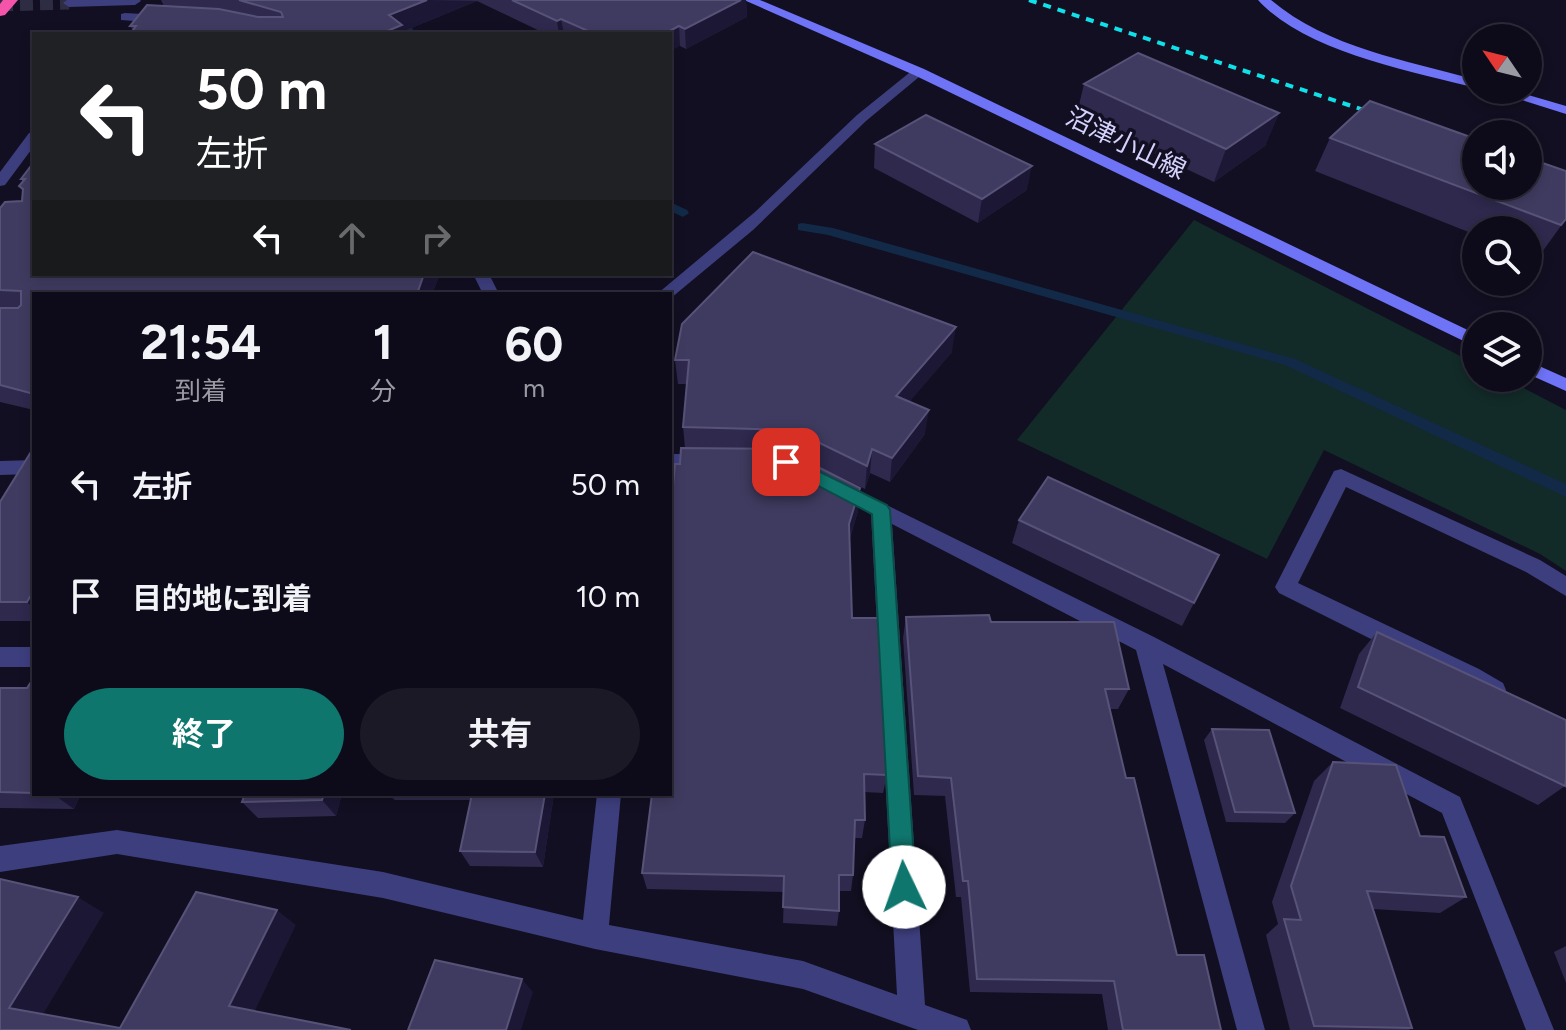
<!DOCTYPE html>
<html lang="ja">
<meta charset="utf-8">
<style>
body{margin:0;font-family:Figtree,"Noto Sans JP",sans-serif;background:#1b1926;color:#f1f3f6;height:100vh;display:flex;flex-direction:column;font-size:30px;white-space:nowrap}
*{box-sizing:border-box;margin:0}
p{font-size:26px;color:#9a9ba2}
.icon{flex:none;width:44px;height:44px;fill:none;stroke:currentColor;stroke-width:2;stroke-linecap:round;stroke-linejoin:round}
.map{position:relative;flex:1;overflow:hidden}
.drawer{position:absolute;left:32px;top:292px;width:640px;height:504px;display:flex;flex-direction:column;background:#0d0b19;border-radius:0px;box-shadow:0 4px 12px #0003,0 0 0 2px #2d2b38}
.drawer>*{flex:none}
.guide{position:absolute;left:32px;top:32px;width:640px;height:244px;border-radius:0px;box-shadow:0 4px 12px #0003,0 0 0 2px #2d2b38;background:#202124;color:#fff;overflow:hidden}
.needle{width:52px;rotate:305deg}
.fabs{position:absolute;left:1462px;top:24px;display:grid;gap:16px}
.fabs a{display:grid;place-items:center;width:80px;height:80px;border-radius:50%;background:#0d0b19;box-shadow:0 4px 12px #0003,0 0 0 2px #2d2b38;font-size:40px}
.pin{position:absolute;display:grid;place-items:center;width:68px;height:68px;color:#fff;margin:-34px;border-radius:16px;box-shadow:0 4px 12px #0006}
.me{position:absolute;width:88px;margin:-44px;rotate:357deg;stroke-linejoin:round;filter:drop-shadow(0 0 6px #0008)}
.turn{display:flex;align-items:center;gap:28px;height:168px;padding:0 32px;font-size:36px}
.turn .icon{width:104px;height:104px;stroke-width:2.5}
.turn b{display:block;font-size:56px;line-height:68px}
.lanes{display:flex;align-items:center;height:76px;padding:0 32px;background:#0003;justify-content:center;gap:40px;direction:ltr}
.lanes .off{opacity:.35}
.eta{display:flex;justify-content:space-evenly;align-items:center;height:136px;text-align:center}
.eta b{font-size:48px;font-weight:700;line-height:56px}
.action{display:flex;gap:16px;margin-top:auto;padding:16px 32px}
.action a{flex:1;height:92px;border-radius:48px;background:#0f766e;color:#fff;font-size:32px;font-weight:700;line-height:92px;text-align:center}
.action a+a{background:#1b1926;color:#f1f3f6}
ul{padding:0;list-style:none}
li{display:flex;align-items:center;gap:24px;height:112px;padding:0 32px}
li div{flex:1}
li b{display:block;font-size:30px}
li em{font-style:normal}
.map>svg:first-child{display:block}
.green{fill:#122a28}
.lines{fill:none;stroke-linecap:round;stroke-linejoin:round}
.stream{fill:#122a47;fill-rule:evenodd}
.street-tunnel{stroke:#2e2c42;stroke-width:13;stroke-dasharray:13 7;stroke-linecap:butt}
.street{fill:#3d3e7d;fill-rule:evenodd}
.secondary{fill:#6f73f6;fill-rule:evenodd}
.highway{fill:#f454aa;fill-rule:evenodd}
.rail{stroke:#0fe1ea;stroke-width:4;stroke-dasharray:8 7;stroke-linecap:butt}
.wall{fill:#2e294d}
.shaded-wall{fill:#1b1734}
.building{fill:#3f3b60;stroke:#575278;stroke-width:2}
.route{fill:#0f766e;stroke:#0a4d48;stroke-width:2}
.labels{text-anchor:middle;stroke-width:7;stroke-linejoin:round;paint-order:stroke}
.far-street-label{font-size:26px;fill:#d4d1fc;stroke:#110f21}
</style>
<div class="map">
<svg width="1566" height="1030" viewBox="0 0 1566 1030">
<rect width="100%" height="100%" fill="#110f21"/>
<!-- green -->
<path class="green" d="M1194,220L1476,364V378H1504L1566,410V571L1540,554L1324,450L1267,559L1017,440Z"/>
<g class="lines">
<!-- stream -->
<g class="stream">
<path d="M379,0H389L417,34H407Z"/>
<path d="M670,202L687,210L689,213L683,217L670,211Z"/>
<path d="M802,223L833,228L1295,359L1566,484V497L1285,365L828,235L798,230V224Z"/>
</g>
<!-- street-tunnel -->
<path class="street-tunnel" d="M0,5L69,3"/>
<!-- street -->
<g class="street">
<path d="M67,0H140L141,1L135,5L69,7L63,3Z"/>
<path d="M125,13L161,15L167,19L161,23L121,20V14Z"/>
<path d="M914,69L925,72L866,121L753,230L671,298L670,294H657L755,212L857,115Z"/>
<path d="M34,132V146L5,185L0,186V172L29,133Z"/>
<path d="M473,274H489L499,294H483Z"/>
<path d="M670,454H704L714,461L704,468H670Z"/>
<path d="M34,460V474L0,475V461Z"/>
<path d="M1341,469L1540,560L1566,576V596L1526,572L1346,487L1298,583L1479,669L1503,683L1506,690L1503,697L1495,700L1487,697L1279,593L1275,587L1334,471Z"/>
<path d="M834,479L1154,637L1460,797L1554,1030H1526L1442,813L1163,664L1265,1030H1237L1136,650L892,524L925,1005L967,1020L971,1030H918L803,989L595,949L383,898L117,854L0,872V846L117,830L383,872L583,920L597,794H621L609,925L803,961L897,995L871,514L827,491L824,486L827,481Z"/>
<rect x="0" y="647" width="34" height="20"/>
</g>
<!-- secondary -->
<g class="secondary">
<path d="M744,0H760L924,69L1476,334V347L914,75Z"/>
<path d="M1258,0H1271C1328,48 1406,60 1476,80V88C1410,71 1305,52 1258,0Z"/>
<path d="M1490,90H1511L1566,106V114Z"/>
<path d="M1528,361L1566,378V391L1528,374Z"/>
</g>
<!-- highway -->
<path class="highway" d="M3,0H18L5,15L0,16V4Z"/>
<!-- rail -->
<path class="rail" d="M1029,0L1382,116"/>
</g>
<!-- wall -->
<g class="wall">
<path d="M161,0H746L747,17L686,49L680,46L670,34H546L477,1L404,31L405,34H130L133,30L130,26L164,6Z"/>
<path d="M1084,84L1279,113L1265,146L1214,182L1076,117Z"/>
<path d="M1330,138L1566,219L1537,259L1528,255V230H1476V235L1315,171Z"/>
<path d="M875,144L1027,190L978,223L874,168Z"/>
<path d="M34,162V274H440L432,294H34V410L0,402V208L22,201L23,192L19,186L23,182L21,179Z"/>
<path d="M952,352L909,402L925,434L890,482L870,473L865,489L792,454L860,488L858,511L850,538L852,618L887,775L883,793L864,792L865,820L862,838H854L853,875L851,891H839V911L837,926L783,923L784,892L647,889L642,873L670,794L680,464L685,448L683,427L687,384H678L675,360Z"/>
<path d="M34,447V621H0V502Z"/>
<path d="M1019,520L1194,603L1182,626L1012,543Z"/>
<path d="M906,617L991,622L1129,689L1118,709H1110L1126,778L1177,955L1221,1030H1108L1102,994L970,992L961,897H956L945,796L914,795L903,638Z"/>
<path d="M1377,632L1565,786L1538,805L1340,708L1359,654Z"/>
<path d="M34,682V794H81L74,809L0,808V688H27Z"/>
<path d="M1212,729L1295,813L1285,823L1226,822L1204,740Z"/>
<path d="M1333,762L1420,836L1466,897L1440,913L1373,909L1412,1028L1409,1030H1290L1266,935L1278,924L1272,902L1314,781Z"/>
<path d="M342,794L336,816L258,818L242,802Z"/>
<path d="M387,794H554L543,867L470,866L460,851L471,800H395Z"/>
<path d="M1566,946V983L1554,952Z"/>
</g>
<!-- shaded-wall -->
<g class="shaded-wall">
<path d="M427,0L477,1L404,31L405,34H380L389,15Z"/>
<path d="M741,0H746L747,17L686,49L685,29Z"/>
<path d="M561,19L564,34H559L557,21Z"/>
<path d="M679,26L680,46L670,51V34H664Z"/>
<path d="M1279,113L1265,146L1214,182L1226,149Z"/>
<path d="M1032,166L1027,190L978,223L982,199Z"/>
<path d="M424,274H440L432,294H417Z"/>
<path d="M956,327L952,352L893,421L896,396Z"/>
<path d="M929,410L925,434L890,482L892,458Z"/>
<path d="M872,449L870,473L865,489L867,466Z"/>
<path d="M860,488L858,511L847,546L849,524Z"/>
<path d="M34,590V609L27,602Z"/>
<path d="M53,794H81L74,809Z"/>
<path d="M324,794H342L336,816L322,800Z"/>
<path d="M545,794H554L543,867L535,852Z"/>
<path d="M78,897L104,913L39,1021L9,1008Z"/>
<path d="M277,910L296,925L251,1019L229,1006Z"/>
<path d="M522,979L533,992L521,1030H506Z"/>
</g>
<!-- building -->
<g class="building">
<path d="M239,0H427L389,15L402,25L380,34H130L136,26H130L147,5L219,9L258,17H283L281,12Z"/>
<path d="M512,0H741L685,29L679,26L664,34H595L561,19L557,21Z"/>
<path d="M1138,53L1279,113L1226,149L1084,84Z"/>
<path d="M1370,101L1476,139V186H1528V158L1566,171V219L1561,225L1330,138Z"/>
<path d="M926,115L1032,166L982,199L875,144Z"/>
<path d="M34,162V274H424L417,294H34V394L0,385V308H18L21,305V291L0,290V208L5,202L22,201L23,189L19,186L25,179H21Z"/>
<path d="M753,252L956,327L896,396L929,410L892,458L872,449L867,466L793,430L683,427L689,360H675L682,324Z"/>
<path d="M34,447V590L27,602H0V502Z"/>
<path d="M681,448L782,449L860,488L849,524L852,618H878L887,775L864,774L865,820H855L853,875H839V911L783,907L784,876L642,873L652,794H670V519L675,464H680Z"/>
<path d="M1048,477L1219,555L1194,603L1019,520Z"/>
<path d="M989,615L991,622H1114L1129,689H1105L1126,778H1134L1177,955H1204L1221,1030H1123L1114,981L977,979L968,881H963L951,778L918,776L906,617Z"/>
<path d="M1377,632L1566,720V779L1565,786L1358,687Z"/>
<path d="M31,682H34V793L0,792V688H27Z"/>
<path d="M1212,729L1269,730L1295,813L1235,812Z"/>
<path d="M1333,762L1396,765L1420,836L1444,837L1466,897L1367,891L1412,1028L1314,1026L1284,919L1301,920L1291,886Z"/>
<path d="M245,794H324L322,800L242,802Z"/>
<path d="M472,794H545L535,852L460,851Z"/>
<path d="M0,879L78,897L9,1008L120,1028L196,892L277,910L229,1006L351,1030H0Z"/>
<path d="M435,960L522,979L506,1030H408Z"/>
</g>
<!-- route -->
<path class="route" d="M786,455L887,505L890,510L916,887L913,895L904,899L896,895L892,887L872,514L780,466L777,462Z"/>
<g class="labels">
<!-- far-street labels -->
<g class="far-street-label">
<text transform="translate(1126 143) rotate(26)" y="9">沼津小山線</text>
</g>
</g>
</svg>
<div class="fabs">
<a><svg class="needle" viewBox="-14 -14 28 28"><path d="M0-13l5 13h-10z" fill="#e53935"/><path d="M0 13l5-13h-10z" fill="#9a9ba2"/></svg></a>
<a><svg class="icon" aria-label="sound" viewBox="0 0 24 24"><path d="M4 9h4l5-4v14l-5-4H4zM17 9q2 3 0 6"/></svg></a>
<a><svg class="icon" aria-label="search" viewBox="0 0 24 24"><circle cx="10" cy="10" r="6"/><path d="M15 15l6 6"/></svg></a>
<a><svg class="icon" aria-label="layers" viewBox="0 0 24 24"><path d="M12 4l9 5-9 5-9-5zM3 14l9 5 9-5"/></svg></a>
</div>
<div class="pin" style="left:786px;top:462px;background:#d93025"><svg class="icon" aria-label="arrive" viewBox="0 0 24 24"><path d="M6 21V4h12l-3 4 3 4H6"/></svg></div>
<svg class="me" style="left:904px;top:887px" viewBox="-20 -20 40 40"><circle r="19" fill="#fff"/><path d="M0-13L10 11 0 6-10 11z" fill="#0f766e"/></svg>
<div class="guide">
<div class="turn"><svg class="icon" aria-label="left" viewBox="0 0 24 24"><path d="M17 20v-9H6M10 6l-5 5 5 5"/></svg><div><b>50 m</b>左折</div></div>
<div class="lanes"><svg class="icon" aria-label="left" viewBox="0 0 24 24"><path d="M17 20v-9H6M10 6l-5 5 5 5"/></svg><svg class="icon off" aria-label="ahead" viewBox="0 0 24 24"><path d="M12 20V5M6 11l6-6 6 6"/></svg><svg class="icon off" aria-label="right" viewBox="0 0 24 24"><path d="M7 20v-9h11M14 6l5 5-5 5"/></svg></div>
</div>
<section class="drawer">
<div class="eta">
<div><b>21:54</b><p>到着</p></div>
<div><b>1</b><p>分</p></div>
<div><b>60</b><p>m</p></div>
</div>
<ul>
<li><svg class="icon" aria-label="left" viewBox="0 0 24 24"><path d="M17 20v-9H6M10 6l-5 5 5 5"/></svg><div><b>左折</b></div><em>50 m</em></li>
<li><svg class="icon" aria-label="arrive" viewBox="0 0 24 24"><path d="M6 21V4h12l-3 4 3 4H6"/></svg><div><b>目的地に到着</b></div><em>10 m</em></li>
</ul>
<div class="action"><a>終了</a><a>共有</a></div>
</section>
</div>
